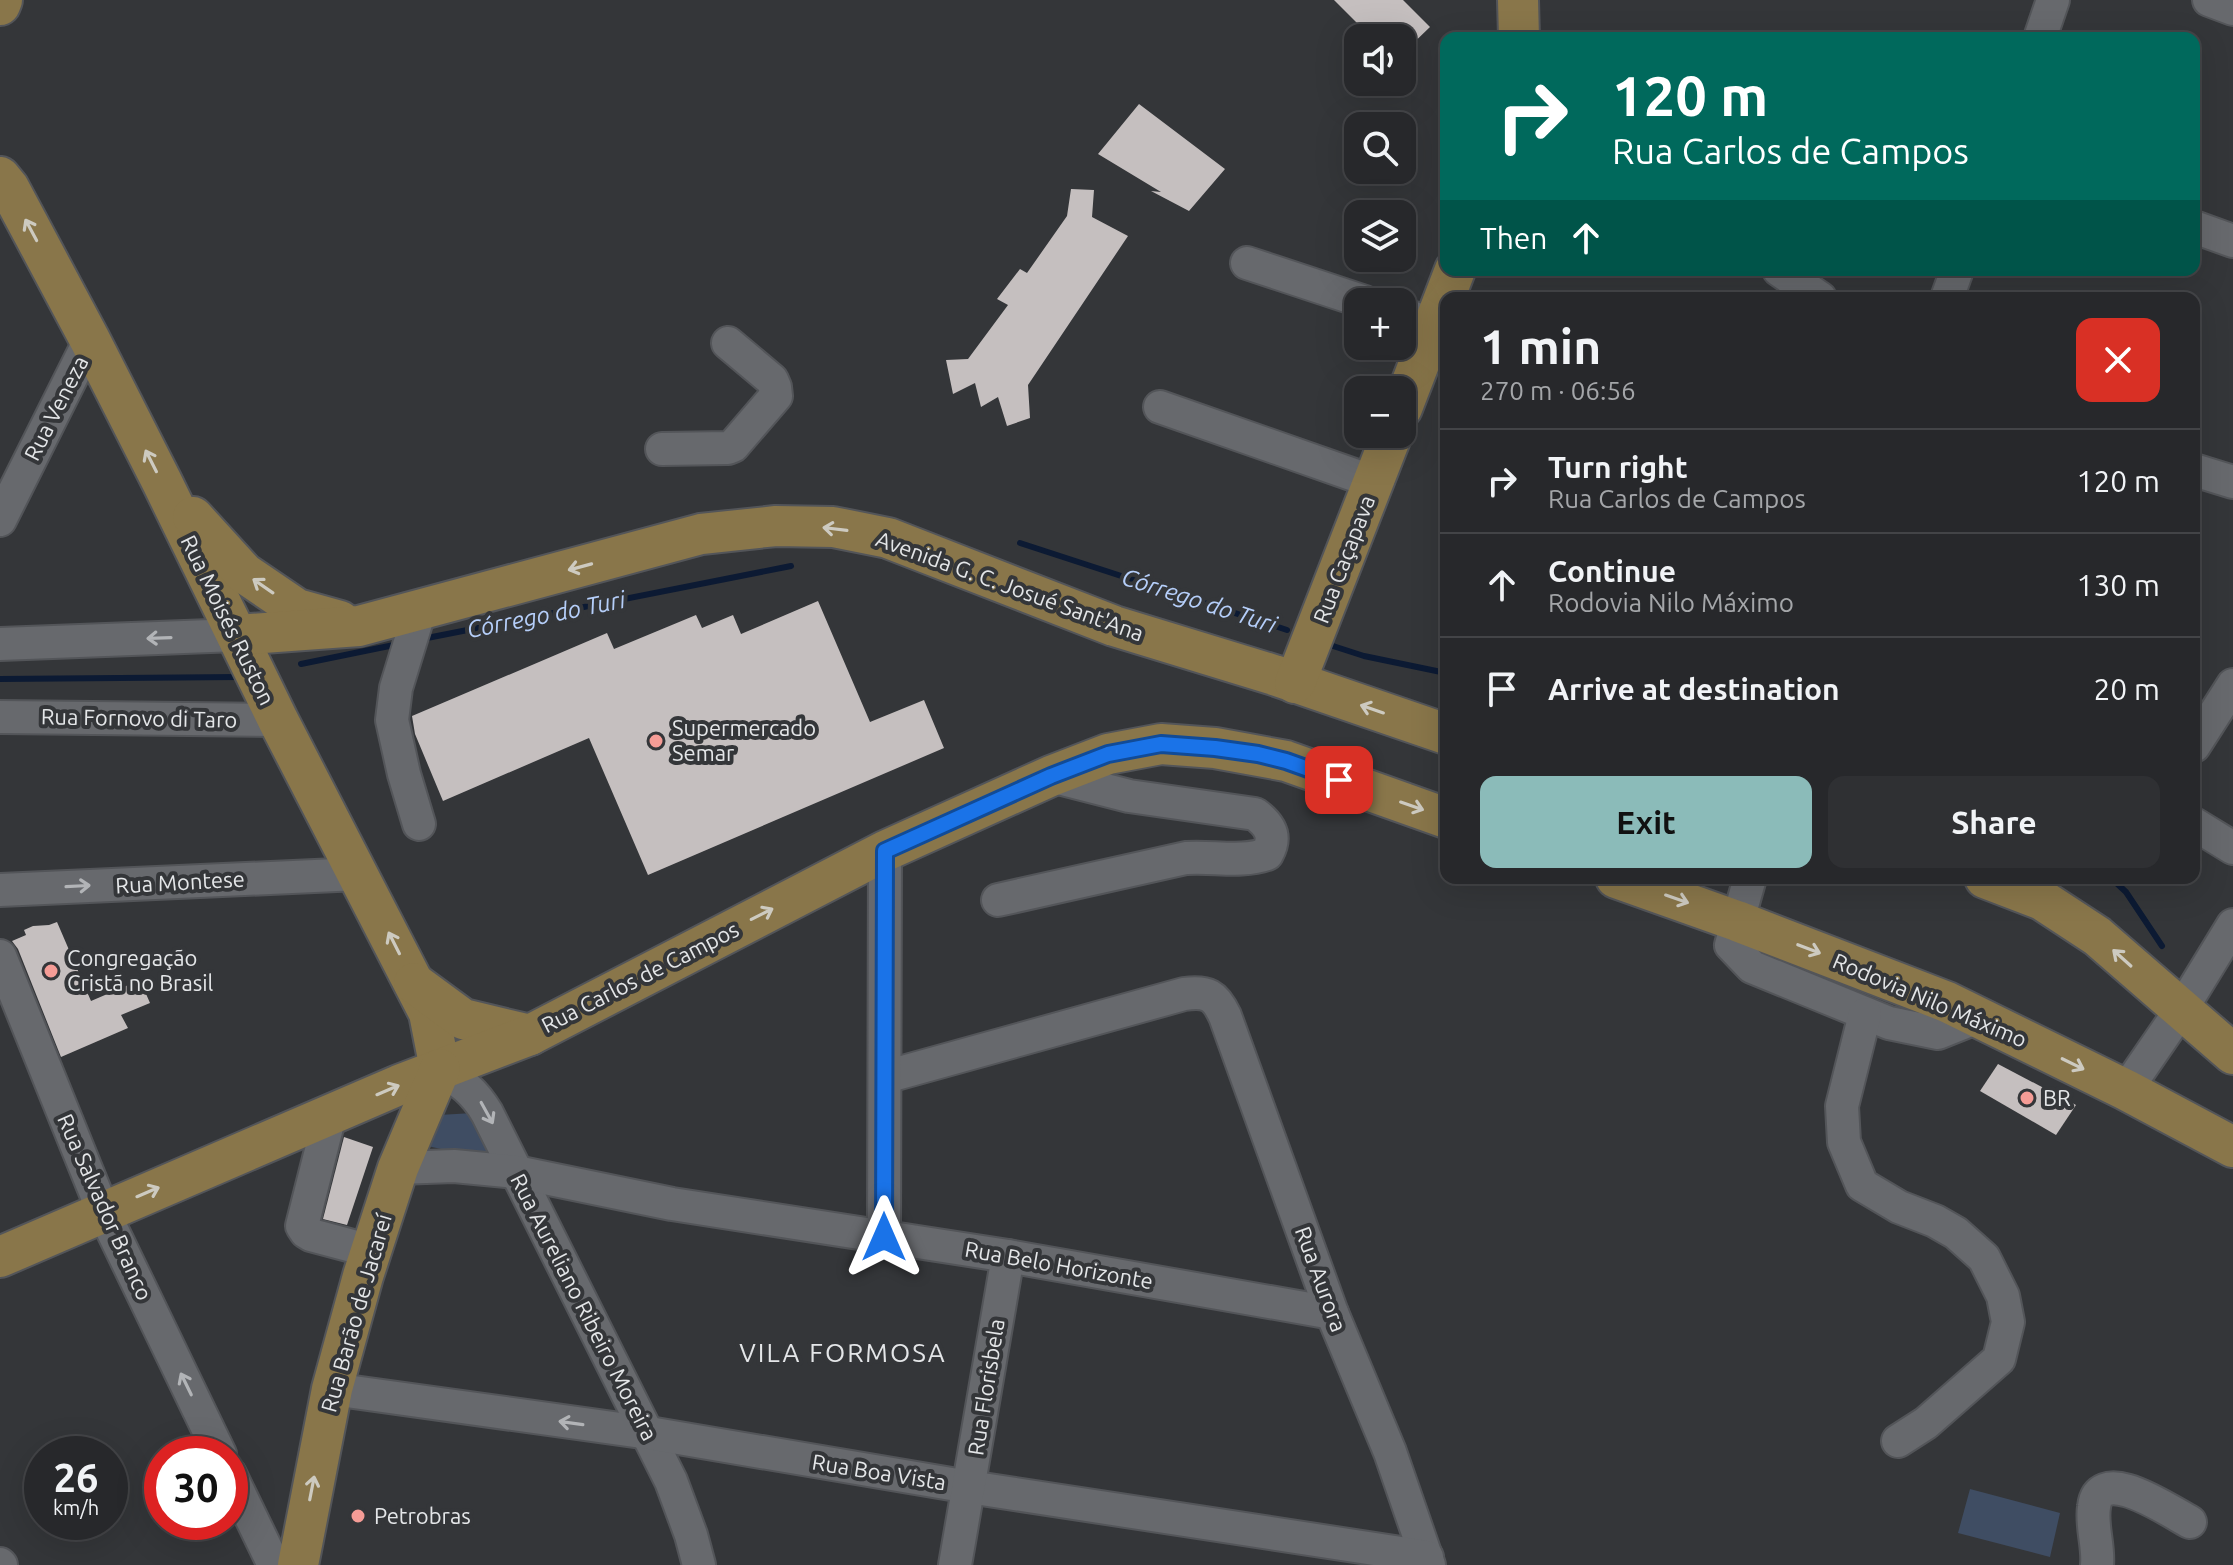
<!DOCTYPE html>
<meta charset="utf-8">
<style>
body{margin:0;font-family:Ubuntu,sans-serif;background:#2f3033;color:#f1f3f6;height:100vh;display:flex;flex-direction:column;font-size:30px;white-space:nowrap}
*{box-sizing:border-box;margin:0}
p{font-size:26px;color:#a4a6a9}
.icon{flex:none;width:44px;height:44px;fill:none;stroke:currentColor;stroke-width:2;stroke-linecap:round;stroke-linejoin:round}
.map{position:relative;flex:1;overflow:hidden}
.side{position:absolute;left:1440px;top:292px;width:760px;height:592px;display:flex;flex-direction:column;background:#27282b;border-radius:16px;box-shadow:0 8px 32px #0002,0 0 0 2px #434447}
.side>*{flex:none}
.top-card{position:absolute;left:1440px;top:32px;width:760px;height:244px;border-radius:16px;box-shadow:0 8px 32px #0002,0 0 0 2px #434447;background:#00695c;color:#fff;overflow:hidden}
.tools{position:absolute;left:1344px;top:24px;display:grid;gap:16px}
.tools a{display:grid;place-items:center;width:72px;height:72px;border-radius:16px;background:#27282b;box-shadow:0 8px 32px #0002,0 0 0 2px #434447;font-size:40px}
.speed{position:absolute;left:24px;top:1436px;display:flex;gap:16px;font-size:40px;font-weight:700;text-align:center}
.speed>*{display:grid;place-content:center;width:104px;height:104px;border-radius:50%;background:#27282b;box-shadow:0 8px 32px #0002,0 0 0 2px #434447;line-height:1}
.speed small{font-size:20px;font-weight:400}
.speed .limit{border:12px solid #d22;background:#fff;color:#111}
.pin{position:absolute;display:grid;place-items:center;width:68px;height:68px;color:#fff;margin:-34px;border-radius:16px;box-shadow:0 4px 12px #0006}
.me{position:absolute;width:88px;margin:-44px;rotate:0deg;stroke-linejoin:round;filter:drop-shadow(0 0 6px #0008)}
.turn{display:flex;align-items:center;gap:28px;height:168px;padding:0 40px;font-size:36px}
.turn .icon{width:104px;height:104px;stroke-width:2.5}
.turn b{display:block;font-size:56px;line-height:68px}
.then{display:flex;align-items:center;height:76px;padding:0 40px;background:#0003;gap:16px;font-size:30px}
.round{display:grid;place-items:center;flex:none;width:84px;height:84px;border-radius:16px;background:#2f3033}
.overview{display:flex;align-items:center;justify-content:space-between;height:136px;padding:0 40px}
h1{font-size:48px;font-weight:600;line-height:60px}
.action{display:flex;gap:16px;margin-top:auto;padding:16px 40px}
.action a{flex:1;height:92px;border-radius:16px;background:#8bbbb9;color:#111;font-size:32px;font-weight:600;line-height:92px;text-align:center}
.action a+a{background:#2f3033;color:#f1f3f6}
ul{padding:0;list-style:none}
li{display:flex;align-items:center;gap:24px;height:104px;padding:0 40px;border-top:2px solid #434447}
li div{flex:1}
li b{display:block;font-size:30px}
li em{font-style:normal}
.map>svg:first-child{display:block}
.green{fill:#3f4d63}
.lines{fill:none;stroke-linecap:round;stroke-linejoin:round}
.stream{stroke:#0c1a33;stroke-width:6}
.building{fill:#c5bfbf}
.minor-casing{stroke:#535559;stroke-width:36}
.major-casing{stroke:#535559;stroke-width:44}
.minor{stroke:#67696d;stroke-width:32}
.major{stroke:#89764a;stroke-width:40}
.oneway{stroke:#cdcac0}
.oneway2{stroke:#b2b4b7}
.route-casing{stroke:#114b97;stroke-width:20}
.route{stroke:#1a73e8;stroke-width:14}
.poi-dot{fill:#f59c96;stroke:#343639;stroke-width:3}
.labels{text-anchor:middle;stroke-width:8;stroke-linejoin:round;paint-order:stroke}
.street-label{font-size:22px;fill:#e4e6e8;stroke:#343639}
.poi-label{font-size:22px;fill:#e4e6e8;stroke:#343639;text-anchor:start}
.water-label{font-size:24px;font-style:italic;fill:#b5cef9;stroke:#343639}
.quarter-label{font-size:26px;letter-spacing:2px;fill:#e4e6e8;stroke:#343639}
</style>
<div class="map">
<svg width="2233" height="1565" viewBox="0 0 2233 1565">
<rect width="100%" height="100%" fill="#343639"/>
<!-- green -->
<g class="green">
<path d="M473,1113L489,1148L480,1157L427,1146L439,1115Z"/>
<path d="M1970,1489L2060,1513L2050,1557L1958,1533Z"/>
</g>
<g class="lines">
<!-- stream -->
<g class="stream">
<path d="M1020,543L1287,630"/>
<path d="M422,639L791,566"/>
<path d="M1333,646L1364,656L1446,673"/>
<path d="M301,664L399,644"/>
<path d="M0,679L239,677"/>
<path d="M2111,878L2126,892L2162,946"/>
</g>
</g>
<!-- building -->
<g class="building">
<path d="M1334,0H1403L1430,27L1402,54V38H1372Z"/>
<path d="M1139,104L1225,169L1189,211L1151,191L1161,192L1098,154Z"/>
<path d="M1071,189L1094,190L1092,217L1128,236L1028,385L1030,418L1007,426L998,397L981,407L975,383L953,394L946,360L968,359L1008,305L997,299L1020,269L1027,273L1067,216Z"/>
<path d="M818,601L870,722L924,700L944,748L648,875L589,738L443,801L415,734L412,716L607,633L614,649L696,615L702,628L733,615L741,634Z"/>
<path d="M57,922L91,1001L140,980L150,1003L121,1015L128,1028L61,1057L18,949L12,941L26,935L24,930L33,926L49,925Z"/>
<path d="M1998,1064L2076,1105L2056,1135L1980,1091Z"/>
<path d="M344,1137L373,1147L347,1225L323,1219Z"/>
</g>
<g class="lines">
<!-- minor casing -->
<g class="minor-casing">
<g id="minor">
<path d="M2209,0L2233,9"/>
<path d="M2040,38L2053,0"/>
<path d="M2194,227L2233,241"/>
<path d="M1247,263L1365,302"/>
<path d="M1779,270L1820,298"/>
<path d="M1947,298L1957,270"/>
<path d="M1402,314L1434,325"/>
<path d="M1160,407L1374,482"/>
<path d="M662,449L728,448L733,446L776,396L775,387L772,380L728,343"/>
<path d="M2194,470L2233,482"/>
<path d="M0,520L90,340"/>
<path d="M0,644L237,635"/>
<path d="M0,717L278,720"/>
<path d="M2194,746L2233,685"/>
<path d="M419,824L404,774L392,720L396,688L420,610"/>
<path d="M2194,824L2233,848"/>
<path d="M1750,878L1731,945L1752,967L1889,1023L1938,1033L1978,1017"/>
<path d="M0,890L359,874"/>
<path d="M998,900L1186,858C1213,856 1242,863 1267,854C1277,836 1270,825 1255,814L1129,796L1051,776"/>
<path d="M0,956L103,1211L220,1454"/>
<path d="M1865,1014L1842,1106L1844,1142L1862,1185L1899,1207L1935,1221L1956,1233L1984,1258L2003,1296L2008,1322L1999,1359L1926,1423L1898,1441"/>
<path d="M440,1069C461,1082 474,1091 487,1113L671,1481L691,1535L699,1565"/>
<path d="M885,1077L1184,994C1208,991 1215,995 1225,1016L1332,1313L1390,1452L1429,1565"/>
<path d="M2126,1090L2181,1010L2233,925"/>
<path d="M330,1115L302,1226L306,1232L311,1235L371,1251"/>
<path d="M398,1168L454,1166L516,1172L672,1204L1008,1256L1332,1313"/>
<path d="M884,1237L885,851"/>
<path d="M332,1389L649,1433L969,1487L1427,1557"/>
<path d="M230,1474L274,1565"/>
<path d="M0,1564L1,1565"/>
<path d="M955,1565L1008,1256"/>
<path d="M2097,1565C2099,1546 2091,1526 2094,1507C2099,1462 2169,1511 2190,1522"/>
</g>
</g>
<!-- major casing -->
<g class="major-casing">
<g id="major">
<path d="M1518,0L1519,38"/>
<path d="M0,5L2,0"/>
<path d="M0,177L9,188L90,340L162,482L278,720L429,1013L440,1069"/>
<path d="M1402,408L1455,270"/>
<path d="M193,517L244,573L297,609L340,621"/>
<path d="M237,635L359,626L701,534L776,526L833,527L888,538L1114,626L1274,675L1446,734"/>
<path d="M1295,683L1392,434"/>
<path d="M1616,878L1737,921L1947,1002L2126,1090L2233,1147"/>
<path d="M1985,878L2042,900L2097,936L2233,1054"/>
<path d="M414,983L463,1019L530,1035"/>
<path d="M0,1257L399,1085L530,1035L885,851L1051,776L1108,754L1161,744L1215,748L1286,761L1446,818"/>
<path d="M298,1565L332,1389L363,1276L398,1168L440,1069"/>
</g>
</g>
<!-- minor -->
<use href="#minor" class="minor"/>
<!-- major -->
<use href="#major" class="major"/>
</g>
<!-- one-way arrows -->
<defs><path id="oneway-shaft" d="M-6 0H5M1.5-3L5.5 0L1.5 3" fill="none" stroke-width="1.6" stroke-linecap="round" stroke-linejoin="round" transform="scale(2)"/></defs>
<g class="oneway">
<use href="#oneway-shaft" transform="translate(31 230) rotate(-118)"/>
<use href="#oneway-shaft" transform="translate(151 461) rotate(-117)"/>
<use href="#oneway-shaft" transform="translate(835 529) rotate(-173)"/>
<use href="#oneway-shaft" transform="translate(580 567) rotate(165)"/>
<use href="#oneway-shaft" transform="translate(263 586) rotate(-145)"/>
<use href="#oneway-shaft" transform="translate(1372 709) rotate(-161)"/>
<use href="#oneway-shaft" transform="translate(1412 806) rotate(19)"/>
<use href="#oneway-shaft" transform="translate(1677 899) rotate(19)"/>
<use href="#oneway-shaft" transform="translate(762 914) rotate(-27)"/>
<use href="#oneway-shaft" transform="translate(394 943) rotate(-117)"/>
<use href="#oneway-shaft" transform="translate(1809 949) rotate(21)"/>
<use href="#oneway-shaft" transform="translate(2122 958) rotate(-138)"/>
<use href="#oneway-shaft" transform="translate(2073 1064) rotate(26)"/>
<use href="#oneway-shaft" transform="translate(388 1090) rotate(-23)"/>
<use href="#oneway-shaft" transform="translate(148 1192) rotate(-23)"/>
<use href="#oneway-shaft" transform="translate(312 1488) rotate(-79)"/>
</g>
<g class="oneway2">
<use href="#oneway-shaft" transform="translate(159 638) rotate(178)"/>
<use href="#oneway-shaft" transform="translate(78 886) rotate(-3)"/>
<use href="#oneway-shaft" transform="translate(487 1113) rotate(61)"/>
<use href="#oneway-shaft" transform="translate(186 1384) rotate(-116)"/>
<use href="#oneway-shaft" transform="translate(571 1423) rotate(-172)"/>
</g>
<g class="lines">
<!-- route casing -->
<g class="route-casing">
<path id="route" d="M884,1237L885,851L1051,776L1108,754L1161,744L1215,748L1258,754L1286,761L1339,780"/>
</g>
<!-- route -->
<use href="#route" class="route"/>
</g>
<!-- markers -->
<g class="poi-dot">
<circle cx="656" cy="741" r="8"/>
<circle cx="51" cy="971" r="8"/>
<circle cx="2027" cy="1098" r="8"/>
<circle cx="358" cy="1516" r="8"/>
</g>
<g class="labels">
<!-- street labels -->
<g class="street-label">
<text transform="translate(56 408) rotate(-63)" y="8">Rua Veneza</text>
<text transform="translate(1344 559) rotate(-69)" y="8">Rua Caçapava</text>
<text transform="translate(1010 586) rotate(20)" y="8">Avenida G. C. Josué Sant'Ana</text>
<text transform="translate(228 620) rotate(64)" y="8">Rua Moisés Ruston</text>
<text transform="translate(139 718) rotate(1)" y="8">Rua Fornovo di Taro</text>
<text transform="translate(180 882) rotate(-3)" y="8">Rua Montese</text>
<text transform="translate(640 977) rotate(-27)" y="8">Rua Carlos de Campos</text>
<text transform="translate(1930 1000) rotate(23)" y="8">Rodovia Nilo Máximo</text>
<text transform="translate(105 1207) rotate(66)" y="8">Rua Salvador Branco</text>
<text transform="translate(1059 1265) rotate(10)" y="8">Rua Belo Horizonte</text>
<text transform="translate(1321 1279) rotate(70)" y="8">Rua Aurora</text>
<text transform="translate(584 1307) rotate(63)" y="8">Rua Aureliano Ribeiro Moreira</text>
<text transform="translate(356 1313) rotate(-74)" y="8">Rua Barão de Jacareí</text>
<text transform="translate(986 1387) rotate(-81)" y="8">Rua Florisbela</text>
<text transform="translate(879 1472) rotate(9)" y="8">Rua Boa Vista</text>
</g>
<!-- poi labels -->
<g class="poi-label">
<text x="672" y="736">Supermercado<tspan x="672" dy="25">Semar</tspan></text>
<text x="67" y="966">Congregação<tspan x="67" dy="25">Cristã no Brasil</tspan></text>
<text x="2043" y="1106">BR</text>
<text x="374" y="1524">Petrobras</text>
</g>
<!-- water labels -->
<g class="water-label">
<text transform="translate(1199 601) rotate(18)" y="8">Córrego do Turi</text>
<text transform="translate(546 615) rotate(-11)" y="8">Córrego do Turi</text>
</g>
<!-- quarter labels -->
<g class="quarter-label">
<text x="843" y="1362">VILA FORMOSA</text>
</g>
</g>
</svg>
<div class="tools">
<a><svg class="icon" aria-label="sound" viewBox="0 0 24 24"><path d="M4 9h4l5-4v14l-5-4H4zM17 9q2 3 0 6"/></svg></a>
<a><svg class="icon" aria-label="search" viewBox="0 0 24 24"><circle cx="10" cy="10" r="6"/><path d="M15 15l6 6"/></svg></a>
<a><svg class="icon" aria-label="layers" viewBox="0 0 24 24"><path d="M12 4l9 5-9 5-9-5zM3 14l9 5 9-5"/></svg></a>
<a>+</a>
<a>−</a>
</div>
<div class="speed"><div>26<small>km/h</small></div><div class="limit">30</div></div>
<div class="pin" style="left:1339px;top:780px;background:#d93025"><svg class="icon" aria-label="arrive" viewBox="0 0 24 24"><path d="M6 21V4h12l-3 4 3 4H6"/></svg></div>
<svg class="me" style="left:884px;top:1237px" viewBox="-20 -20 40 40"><path d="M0-17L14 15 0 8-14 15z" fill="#1a73e8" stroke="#fff" stroke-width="4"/></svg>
<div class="top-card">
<div class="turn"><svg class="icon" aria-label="right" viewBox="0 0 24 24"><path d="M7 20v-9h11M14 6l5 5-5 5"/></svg><div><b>120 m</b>Rua Carlos de Campos</div></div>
<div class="then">Then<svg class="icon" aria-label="ahead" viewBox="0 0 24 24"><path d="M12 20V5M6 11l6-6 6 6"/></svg></div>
</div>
<section class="side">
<div class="overview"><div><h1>1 min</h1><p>270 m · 06:56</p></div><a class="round" style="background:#d93025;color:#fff"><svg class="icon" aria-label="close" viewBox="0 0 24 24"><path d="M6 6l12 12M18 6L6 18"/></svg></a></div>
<ul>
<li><svg class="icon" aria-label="right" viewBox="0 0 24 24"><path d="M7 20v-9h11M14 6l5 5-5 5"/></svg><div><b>Turn right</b><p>Rua Carlos de Campos</p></div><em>120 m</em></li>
<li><svg class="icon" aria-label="ahead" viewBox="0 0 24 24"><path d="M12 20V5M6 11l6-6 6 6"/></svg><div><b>Continue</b><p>Rodovia Nilo Máximo</p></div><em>130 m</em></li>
<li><svg class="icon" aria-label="arrive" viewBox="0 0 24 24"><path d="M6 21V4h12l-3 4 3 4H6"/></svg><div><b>Arrive at destination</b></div><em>20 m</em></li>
</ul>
<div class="action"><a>Exit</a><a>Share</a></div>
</section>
</div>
